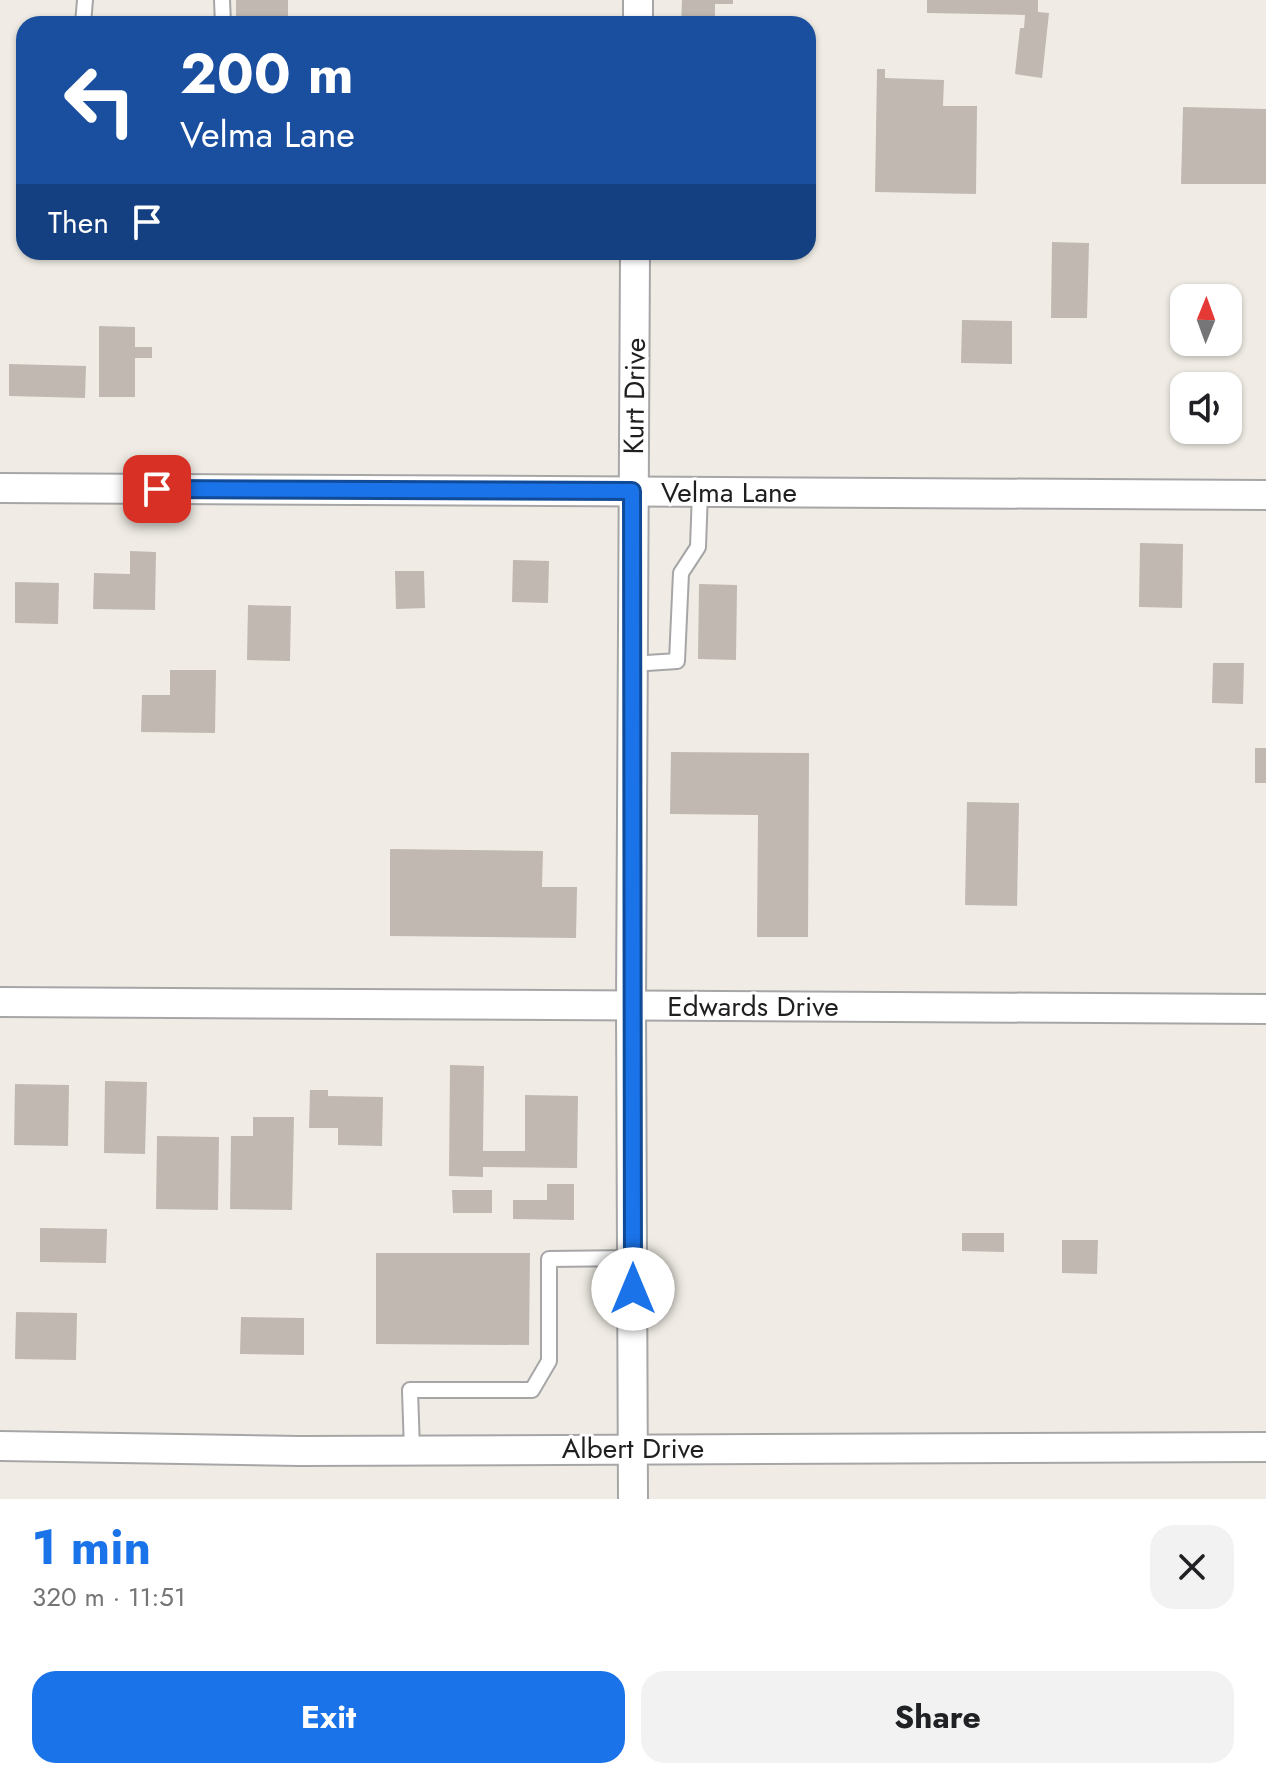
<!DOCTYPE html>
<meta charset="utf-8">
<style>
body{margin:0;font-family:Jost,sans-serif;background:#f2f2f2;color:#202124;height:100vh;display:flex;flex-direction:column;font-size:30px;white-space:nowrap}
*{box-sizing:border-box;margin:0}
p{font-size:26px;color:#757577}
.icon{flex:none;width:44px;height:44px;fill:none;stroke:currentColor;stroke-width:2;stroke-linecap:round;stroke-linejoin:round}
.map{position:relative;height:1499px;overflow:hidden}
.drawer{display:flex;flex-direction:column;background:#fff;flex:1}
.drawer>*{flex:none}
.hud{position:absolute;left:16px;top:16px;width:800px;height:244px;border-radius:24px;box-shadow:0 2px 6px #0004;background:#1a4fa0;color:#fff;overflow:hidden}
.needle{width:52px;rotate:1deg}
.controls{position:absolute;left:1170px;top:284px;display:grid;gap:16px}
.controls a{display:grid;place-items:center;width:72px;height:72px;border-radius:16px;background:#fff;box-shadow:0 2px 6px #0004;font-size:40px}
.pin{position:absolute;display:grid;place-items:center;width:68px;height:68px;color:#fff;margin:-34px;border-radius:16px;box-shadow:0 4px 12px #0006}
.me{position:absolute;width:88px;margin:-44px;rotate:0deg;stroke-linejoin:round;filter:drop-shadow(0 0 6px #0008)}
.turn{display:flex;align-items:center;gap:28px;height:168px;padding:0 32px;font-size:36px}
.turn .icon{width:104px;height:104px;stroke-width:2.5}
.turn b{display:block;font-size:56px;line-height:68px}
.then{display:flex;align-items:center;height:76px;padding:0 32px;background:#0003;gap:16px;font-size:30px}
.round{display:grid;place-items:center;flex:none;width:84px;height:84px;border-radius:24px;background:#f2f2f2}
.overview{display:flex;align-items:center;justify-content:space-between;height:136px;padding:0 32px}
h1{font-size:48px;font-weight:700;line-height:60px;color:#1a73e8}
.button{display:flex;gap:16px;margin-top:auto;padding:16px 32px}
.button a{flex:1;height:92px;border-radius:24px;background:#1a73e8;color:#fff;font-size:32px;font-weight:700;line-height:92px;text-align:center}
.button a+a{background:#f2f2f2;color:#202124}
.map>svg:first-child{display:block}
.building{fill:#c0b8b1}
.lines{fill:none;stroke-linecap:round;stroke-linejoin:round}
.service-casing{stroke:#a6a6a6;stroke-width:18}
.minor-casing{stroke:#a6a6a6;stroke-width:32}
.service{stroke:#fff;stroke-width:14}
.minor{stroke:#fff;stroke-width:28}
.route-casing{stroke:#114b97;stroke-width:20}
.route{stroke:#1a73e8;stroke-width:14}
.labels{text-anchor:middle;stroke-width:6;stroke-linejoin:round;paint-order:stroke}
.street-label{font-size:28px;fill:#1f1f1f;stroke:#fff}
</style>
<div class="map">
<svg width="1266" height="1499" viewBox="0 0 1266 1499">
<rect width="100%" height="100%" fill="#f0ece5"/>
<!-- building -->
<g class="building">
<rect x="236" y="0" width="52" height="24"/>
<path d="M682,0H733V4H715V24H681Z"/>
<path d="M927,0H1038V12L1049,13L1042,78L1015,74L1020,28H1024L1025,15L927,13Z"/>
<path d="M877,69H885V78L944,80L943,106H977L976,194L875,192Z"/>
<path d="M1183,107L1266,109V184H1181Z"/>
<path d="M1052,242L1089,243L1087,318H1051Z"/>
<path d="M962,320L1012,321V364L961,363Z"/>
<path d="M99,326L135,327V347H152V358H135V397H99Z"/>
<path d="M9,364L86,366L85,398L9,396Z"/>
<path d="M1140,543L1183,544L1182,608L1139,607Z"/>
<path d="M130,551L156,552L155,610L93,609L94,573L130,574Z"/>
<path d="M513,560L549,561L548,603L512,602Z"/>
<path d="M395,571H424L425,608L396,609Z"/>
<path d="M15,582L59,583L58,624L15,623Z"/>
<path d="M699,584L737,585L736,660L698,659Z"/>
<path d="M248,605L291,606L290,661L247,660Z"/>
<path d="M1213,663H1244L1243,704L1212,703Z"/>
<path d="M170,670H216L215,733L141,732L142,695H170Z"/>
<rect x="1255" y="748" width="11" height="35"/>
<path d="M671,752L809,753L808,937H757L758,815L670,814Z"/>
<path d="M967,802L1019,803L1017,906L965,905Z"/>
<path d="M390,849L543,851L542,887H577L576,938L390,936Z"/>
<path d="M450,1065L484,1066L483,1151H525V1095L578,1096L577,1168L483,1167V1177L449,1176Z"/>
<path d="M105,1081L147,1082L145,1154L104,1153Z"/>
<path d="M15,1084L69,1085L68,1146L14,1145Z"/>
<path d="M310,1090H328V1096L383,1097L382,1146L338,1145V1128H309Z"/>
<path d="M253,1117H294L292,1210L230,1209L231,1136H253Z"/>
<path d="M157,1136L219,1137L218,1210L156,1209Z"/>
<path d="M547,1184H574V1220L513,1219V1200H547Z"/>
<path d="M452,1190H492V1213H453Z"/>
<path d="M40,1228L107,1229L106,1263L40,1262Z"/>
<path d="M962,1233H1004V1252L962,1251Z"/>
<path d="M1062,1240H1098L1097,1274L1062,1273Z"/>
<path d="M376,1253H530L529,1345L376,1344Z"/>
<path d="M16,1312L77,1313L76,1360L15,1359Z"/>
<path d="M241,1317L304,1318V1355L240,1354Z"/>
</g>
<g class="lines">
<!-- service casing -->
<g class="service-casing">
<g id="service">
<path d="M222,0L223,24"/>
<path d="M83,24L85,0"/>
<path d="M632,664L677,661L681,573L698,547L700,492"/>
<path d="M412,1450L410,1390H532L549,1361V1259L633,1258"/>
</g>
</g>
<!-- minor casing -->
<g class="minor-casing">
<g id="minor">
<path d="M638,24V0"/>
<path d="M0,488L1266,495"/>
<path d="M0,1002L1266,1009"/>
<path d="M0,1446L300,1451L1266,1447"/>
<path d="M633,1499L631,1005L635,252"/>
</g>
</g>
<!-- service -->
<use href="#service" class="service"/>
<!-- minor -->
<use href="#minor" class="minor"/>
</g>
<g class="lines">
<!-- route casing -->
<g class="route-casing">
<path id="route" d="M157,489L632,491L633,1289"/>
</g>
<!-- route -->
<use href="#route" class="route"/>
</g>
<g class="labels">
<!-- street labels -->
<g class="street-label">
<text transform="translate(634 396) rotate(-89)" y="10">Kurt Drive</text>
<text x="729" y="502">Velma Lane</text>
<text x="753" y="1016">Edwards Drive</text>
<text x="633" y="1458">Albert Drive</text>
</g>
</g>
</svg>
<div class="controls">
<a><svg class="needle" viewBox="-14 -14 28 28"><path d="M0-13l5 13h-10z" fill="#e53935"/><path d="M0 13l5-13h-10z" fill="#757577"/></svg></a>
<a><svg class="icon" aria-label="sound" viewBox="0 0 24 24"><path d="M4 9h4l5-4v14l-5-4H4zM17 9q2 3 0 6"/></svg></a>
</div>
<div class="pin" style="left:157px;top:489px;background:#d93025"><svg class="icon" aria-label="arrive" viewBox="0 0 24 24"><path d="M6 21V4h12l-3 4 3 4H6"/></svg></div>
<svg class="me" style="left:633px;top:1289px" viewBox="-20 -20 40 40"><circle r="19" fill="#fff"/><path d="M0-13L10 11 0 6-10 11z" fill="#1a73e8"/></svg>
<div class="hud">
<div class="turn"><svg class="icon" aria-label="left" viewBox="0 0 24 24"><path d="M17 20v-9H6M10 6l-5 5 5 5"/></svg><div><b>200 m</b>Velma Lane</div></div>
<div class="then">Then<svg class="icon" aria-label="arrive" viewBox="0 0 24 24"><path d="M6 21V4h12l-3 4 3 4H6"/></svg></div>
</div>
</div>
<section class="drawer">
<div class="overview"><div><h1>1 min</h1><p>320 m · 11:51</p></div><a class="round"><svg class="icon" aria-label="close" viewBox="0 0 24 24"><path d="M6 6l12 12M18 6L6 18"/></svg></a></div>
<div class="button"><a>Exit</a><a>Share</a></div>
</section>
